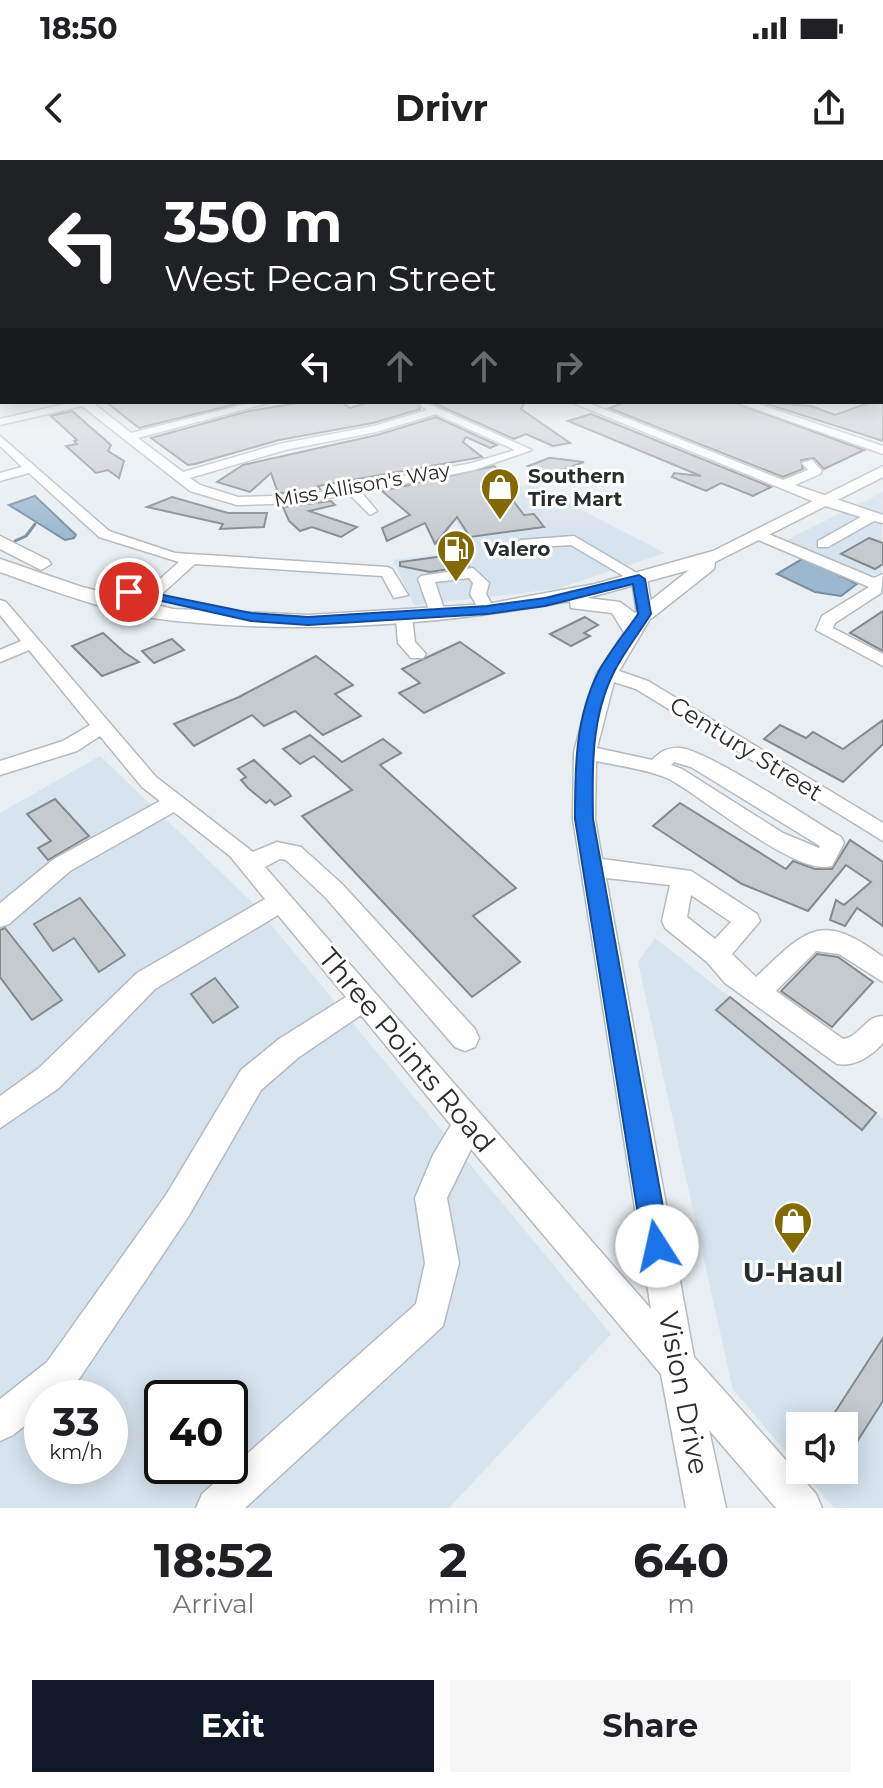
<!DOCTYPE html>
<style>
body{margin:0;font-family:Montserrat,sans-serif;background:#f6f6f6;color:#202124;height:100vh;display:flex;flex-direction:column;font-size:30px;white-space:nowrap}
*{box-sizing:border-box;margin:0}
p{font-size:26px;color:#757577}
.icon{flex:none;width:44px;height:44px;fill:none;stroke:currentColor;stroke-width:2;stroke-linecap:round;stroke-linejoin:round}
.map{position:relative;height:1348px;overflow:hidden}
.panel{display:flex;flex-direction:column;background:#fff;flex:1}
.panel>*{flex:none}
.hud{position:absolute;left:0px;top:0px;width:884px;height:244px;box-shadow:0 4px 20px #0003;background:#202124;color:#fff;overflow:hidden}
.fabs{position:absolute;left:786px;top:1252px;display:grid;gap:16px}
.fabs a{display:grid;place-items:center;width:72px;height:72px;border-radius:0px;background:#fff;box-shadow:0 4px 20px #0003;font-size:40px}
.speed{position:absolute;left:24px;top:1220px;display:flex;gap:16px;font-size:40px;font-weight:700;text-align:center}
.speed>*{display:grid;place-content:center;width:104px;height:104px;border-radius:50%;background:#fff;box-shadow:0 4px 20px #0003;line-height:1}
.speed small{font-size:20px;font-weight:400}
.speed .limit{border:4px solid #111;border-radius:12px;background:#fff;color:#111}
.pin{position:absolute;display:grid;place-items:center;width:68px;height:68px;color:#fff;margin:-34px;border:4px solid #fff;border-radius:50%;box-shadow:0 2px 8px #0007}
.me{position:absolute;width:88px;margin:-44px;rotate:350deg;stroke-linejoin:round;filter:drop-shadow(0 0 6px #0008)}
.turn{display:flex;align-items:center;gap:28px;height:168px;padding:0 32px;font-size:36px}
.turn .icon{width:104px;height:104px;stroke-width:2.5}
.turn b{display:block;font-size:56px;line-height:68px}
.lanes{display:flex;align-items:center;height:76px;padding:0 32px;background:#0003;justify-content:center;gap:40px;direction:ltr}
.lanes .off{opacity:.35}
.eta{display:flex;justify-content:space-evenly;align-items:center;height:136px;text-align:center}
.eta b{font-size:48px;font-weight:700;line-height:56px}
.cta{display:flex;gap:16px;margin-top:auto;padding:16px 32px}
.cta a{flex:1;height:92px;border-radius:0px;background:#111827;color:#fff;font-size:32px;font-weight:700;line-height:92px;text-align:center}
.cta a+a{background:#f6f6f6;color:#202124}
.status{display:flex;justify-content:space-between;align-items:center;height:56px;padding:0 40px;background:#fff;direction:ltr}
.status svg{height:22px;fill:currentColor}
header{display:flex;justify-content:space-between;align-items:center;height:104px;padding:0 32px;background:#fff;font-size:36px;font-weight:700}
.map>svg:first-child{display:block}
.built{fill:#d7e3ed;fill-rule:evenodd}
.water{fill:#9bb8cf;stroke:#798e9f;stroke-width:2}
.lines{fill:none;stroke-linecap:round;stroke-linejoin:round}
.stream{stroke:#798e9f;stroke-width:3}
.building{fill:#c5cacf;stroke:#84898d;stroke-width:2}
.minor-casing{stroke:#b5babf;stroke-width:3}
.major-casing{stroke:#b5babf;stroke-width:3}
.minor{fill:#fff;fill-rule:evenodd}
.major{fill:#fff;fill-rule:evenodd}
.route{fill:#1a73e8;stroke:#114b97;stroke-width:2}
.labels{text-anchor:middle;stroke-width:6;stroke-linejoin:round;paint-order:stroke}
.far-poi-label{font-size:20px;font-weight:bold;fill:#2a2d2e;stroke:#fff;text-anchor:start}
.far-street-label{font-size:20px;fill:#2a2d2e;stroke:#fff}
.street-label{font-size:24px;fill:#2a2d2e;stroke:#fff}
.near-street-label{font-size:28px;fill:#2a2d2e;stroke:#fff}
.near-poi-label{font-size:28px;font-weight:bold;fill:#2a2d2e;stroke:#fff}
</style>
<div class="status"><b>18:50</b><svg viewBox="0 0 49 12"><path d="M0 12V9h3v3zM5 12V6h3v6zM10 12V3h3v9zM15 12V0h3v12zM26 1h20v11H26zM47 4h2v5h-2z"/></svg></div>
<header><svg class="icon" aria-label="back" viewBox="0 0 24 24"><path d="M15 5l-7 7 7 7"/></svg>Drivr<svg class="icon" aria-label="share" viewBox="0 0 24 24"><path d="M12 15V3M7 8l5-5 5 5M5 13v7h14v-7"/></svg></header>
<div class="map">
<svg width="883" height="1348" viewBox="0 0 883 1348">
<rect width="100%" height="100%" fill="#e8eef2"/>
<!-- built -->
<g class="built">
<path d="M531,324L665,393L556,429L414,445L393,400L474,391L443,340Z"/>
<path d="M883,332L881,415L857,411L785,381Z"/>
<path d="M100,596L252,742L611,1174L449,1348H0V653ZM42,1238H110V1306H42ZM162,1238H230V1306H162Z"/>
<path d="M655,778L883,959V1348H834L802,1310H844V1266H800V1308L733,1230L638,802Z"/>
</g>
<!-- water -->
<g class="water">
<path d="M35,336L76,375L74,378L65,380L9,345Z"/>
<path d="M804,398L857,424L841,436L815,432L777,414Z"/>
</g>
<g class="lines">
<!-- stream -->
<path class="stream" d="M15,381L26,376L35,364"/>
</g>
<!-- building -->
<g class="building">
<path d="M106,242H233L236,244L139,268Z"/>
<path d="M304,242H341L350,248L370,242H419L420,249L373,263L279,280L195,304L188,305L151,278L249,251Z"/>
<path d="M431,242H525L521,249L570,283L553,286L526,274L514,279Z"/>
<path d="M626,242H733L864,290L824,309L814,298L801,300L803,309L783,317L609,248Z"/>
<path d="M761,242L811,246L835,255L871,242H883V281Z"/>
<path d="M72,251L111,285L108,291L124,301L119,318L108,310L96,313L66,286L77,284L74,281L77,280L51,256Z"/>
<path d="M591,254L771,327L753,336L721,323L706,331L672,317L674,313L701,316L568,261Z"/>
<path d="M436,257L497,285L490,288L466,277L463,282L482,297L318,326L320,329L304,332L278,333L271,313L250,332L217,322L243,305L377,275Z"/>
<path d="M549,298H551L584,302L549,315L528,306Z"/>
<path d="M494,306L515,322L501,325L524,355L534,354L544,367L470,377L457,357L435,384L425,363L387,381L382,368L410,355L382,331Z"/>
<path d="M172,337L228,353H267L264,367L220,369L223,364L147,347Z"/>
<path d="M331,341L335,345L309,351L357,367L341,377L312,367L300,371L289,361L283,347Z"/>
<path d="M869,378L883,383V404L875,409L841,394Z"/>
<path d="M451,395L468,406L430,412L400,406V402Z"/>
<path d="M883,451V491L850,473Z"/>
<path d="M585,457L598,465L584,473L590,476L571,486L550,474Z"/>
<path d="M103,473L124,492L139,502L102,516L72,486Z"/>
<path d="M172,479L184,490L154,503L142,491Z"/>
<path d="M460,482L504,513L424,553L399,533L420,523L402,509Z"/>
<path d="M316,496L353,525L335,534L361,556L323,575L295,551L264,566L252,555L194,586L174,564L239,537Z"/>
<path d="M883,560V584L843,622L764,579L780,565L806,578L813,572L843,589Z"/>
<path d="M310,575L342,602L383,579L401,593L380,605L516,728L473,756L520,802L472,837L302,656L352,630L314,596L300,604L283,589Z"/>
<path d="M254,600L288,632L291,636L275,645L270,640L266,643L248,628L241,620L246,617L238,609Z"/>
<path d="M55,639L89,676L48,700L38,688L51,681L27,654Z"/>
<path d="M680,643L786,709L793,701L815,709H832L850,680L883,702V766L857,748L845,766L830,760L836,740L844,745L871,722L846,705L808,751L742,724L653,666Z"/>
<path d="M80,738L125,795L99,812L74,778L53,791L34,764Z"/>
<path d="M5,768L62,840L32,860L0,817V770Z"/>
<path d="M817,794L838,797L873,822L832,867L781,831Z"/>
<path d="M215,818L238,847L213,863L191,834Z"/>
<path d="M730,837L876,953L862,970L716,850Z"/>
<path d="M883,1178V1241L844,1302V1266H826Z"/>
</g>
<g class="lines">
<!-- minor casing -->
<g class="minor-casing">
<g id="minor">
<rect x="882" y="232" width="1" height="6"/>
<path d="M73,242H92L131,273L254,242H272L138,278L183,312L279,284L374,266L427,250L420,245L424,242L532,290L474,310L361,332L377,351L370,355L349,334L304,343L237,345L190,331L82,246L0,265V259ZM436,254L515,290L472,303L304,335L238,337L200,325L190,318L285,290L376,272Z"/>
<path d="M571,242H586L783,320L808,310L802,303L812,300L822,311L820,314L795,325L883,355V363L874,361L828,387H818V381L861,357L822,345Z"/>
<path d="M736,242H752L883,286V294Z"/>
<path d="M0,276L109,371L175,393L387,407L392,409L408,435L394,438L382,416L195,404L155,440H143V434L179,402L99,377L29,313L0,321V313L22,307L0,286Z"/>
<path d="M756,373H766L874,418L883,414L881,433L835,463L833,468L883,494V506L816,470L822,456L869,427L756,379Z"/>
<path d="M574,376L647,419L653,454L619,511L648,521L883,663V681L636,529L614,522L597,588L652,600C660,592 668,587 680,588C709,591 810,659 841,677L844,683L832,706C797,717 703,637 669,619C647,609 619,606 596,601L595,659L602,699L691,711L757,754L760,761L732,794L756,817C806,770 820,750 883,797V822L839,794L816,791L776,831L843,879C860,877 865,856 883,856V883C871,896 856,907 837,904L725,823L707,802L665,768L662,761L670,725L606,718L694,1197L816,1334L822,1348H776L709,1270L726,1348H686L661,1214L471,989L447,1038L459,1103L443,1166L245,1348H196L202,1334L416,1144L425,1103L415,1038L433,995L451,965L361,855L299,897L261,930L188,1057L73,1228L60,1238H42V1252L13,1275L0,1281V1239L47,1202L166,1035L241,910L279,879L346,837L278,755L155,829L59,928L0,968V936L39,908L137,813L265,739L230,696L174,652L70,711L9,764L0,767V743L54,699L160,641L142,627L100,576L77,591L0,615V601L63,581L90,565L29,490L0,502V490L21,481L0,455V440L6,442L156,617L253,692L277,682L301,687L342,724L475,869L479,878L475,887L465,891L455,887L326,738L286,700L280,699L265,707L651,1149L573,659L574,592L585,550L597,513L637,454L632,421L571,385L521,388L514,384L521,380ZM674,602L691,607L820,686L819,688L783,673L682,609L671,605ZM691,735L731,762L715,779L687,757Z"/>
<path d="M473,408L489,423L486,434L495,450L493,453H481L470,434L473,423L469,418L435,422L446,455L438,460L432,458L418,419L421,416Z"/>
<path d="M404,452L412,457L415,482L426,494L423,498H411L398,483L396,457Z"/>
</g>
</g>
<!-- major casing -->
<g class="major-casing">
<g id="major">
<path d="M883,306V317L715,402L714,409L652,458L640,459L644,469L633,475L625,474L612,453L571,448L570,441C441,465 306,474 176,461C116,455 56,432 0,412V399L82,427L173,449L308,455L487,444L595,424L713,391ZM689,410L635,453L620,442L587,438Z"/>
<path d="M0,376L48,400L51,404L41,410L0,389Z"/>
</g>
</g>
<!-- minor -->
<use href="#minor" class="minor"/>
<!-- major -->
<use href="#major" class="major"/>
</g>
<!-- sky -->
<linearGradient id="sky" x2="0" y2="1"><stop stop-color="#89b6de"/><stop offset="0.5" stop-color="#f5f7f9"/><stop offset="1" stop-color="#f5f7f9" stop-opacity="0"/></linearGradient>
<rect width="883" height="380" fill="url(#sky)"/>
<!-- route -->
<path class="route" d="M639,415L645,419L651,454C639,473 624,492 614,512C591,557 592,609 593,659L670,1086L666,1096L657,1099L647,1096L643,1086L575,659C575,609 575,557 599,511C610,491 625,473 638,454L633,424L545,446L487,454L308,465L251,461L122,432L129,428L251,453L308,457L487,446L545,438Z"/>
<!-- icons -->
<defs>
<g id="shop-pin" transform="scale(2)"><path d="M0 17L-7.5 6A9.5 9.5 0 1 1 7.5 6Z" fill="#826902" stroke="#fff"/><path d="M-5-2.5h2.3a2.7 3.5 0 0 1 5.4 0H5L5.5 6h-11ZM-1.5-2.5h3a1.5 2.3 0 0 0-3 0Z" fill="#fff"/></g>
<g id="fuel-pin" transform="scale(2)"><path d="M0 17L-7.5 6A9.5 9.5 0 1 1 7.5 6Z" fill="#826902" stroke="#fff"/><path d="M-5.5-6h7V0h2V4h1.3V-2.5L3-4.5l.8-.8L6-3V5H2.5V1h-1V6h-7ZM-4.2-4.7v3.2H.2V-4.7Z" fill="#fff"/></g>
</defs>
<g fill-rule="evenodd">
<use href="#shop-pin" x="500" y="327"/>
<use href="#fuel-pin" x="456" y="389"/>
<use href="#shop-pin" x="793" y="1061"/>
</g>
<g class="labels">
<!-- far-poi labels -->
<g class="far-poi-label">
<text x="528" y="323">Southern<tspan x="528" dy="23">Tire Mart</tspan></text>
<text x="484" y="396">Valero</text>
</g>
<!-- far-street labels -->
<g class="far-street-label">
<text transform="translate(362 325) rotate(-10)" y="7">Miss Allison's Way</text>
</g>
<!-- street labels -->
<g class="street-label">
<text transform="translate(746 589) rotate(32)" y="8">Century Street</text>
</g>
<!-- near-street labels -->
<g class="near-street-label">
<text transform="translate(407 890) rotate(50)" y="10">Three Points Road</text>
<text transform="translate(684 1233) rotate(79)" y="10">Vision Drive</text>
</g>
<!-- near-poi labels -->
<g class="near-poi-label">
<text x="793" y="1122">U-Haul</text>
</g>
</g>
</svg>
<div class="fabs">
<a><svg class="icon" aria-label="sound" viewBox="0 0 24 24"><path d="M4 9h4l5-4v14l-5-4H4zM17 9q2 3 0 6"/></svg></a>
</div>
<div class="speed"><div>33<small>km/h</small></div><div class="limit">40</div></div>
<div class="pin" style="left:129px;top:432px;background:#d93025"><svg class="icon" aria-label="arrive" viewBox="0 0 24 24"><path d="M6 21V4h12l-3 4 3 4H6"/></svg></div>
<svg class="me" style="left:657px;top:1086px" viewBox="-20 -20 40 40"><circle r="19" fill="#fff"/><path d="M0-13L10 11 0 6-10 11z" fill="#1a73e8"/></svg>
<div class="hud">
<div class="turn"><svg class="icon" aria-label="left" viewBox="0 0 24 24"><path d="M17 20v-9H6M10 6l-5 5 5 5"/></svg><div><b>350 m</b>West Pecan Street</div></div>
<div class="lanes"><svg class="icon" aria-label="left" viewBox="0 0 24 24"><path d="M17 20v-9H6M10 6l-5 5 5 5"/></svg><svg class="icon off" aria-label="ahead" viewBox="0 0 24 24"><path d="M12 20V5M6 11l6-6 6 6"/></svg><svg class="icon off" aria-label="ahead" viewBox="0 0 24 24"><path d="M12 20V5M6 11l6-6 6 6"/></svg><svg class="icon off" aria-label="right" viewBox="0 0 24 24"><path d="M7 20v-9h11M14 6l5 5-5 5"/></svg></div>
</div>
</div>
<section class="panel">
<div class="eta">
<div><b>18:52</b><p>Arrival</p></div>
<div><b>2</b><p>min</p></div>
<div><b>640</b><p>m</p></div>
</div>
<div class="cta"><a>Exit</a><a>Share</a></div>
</section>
